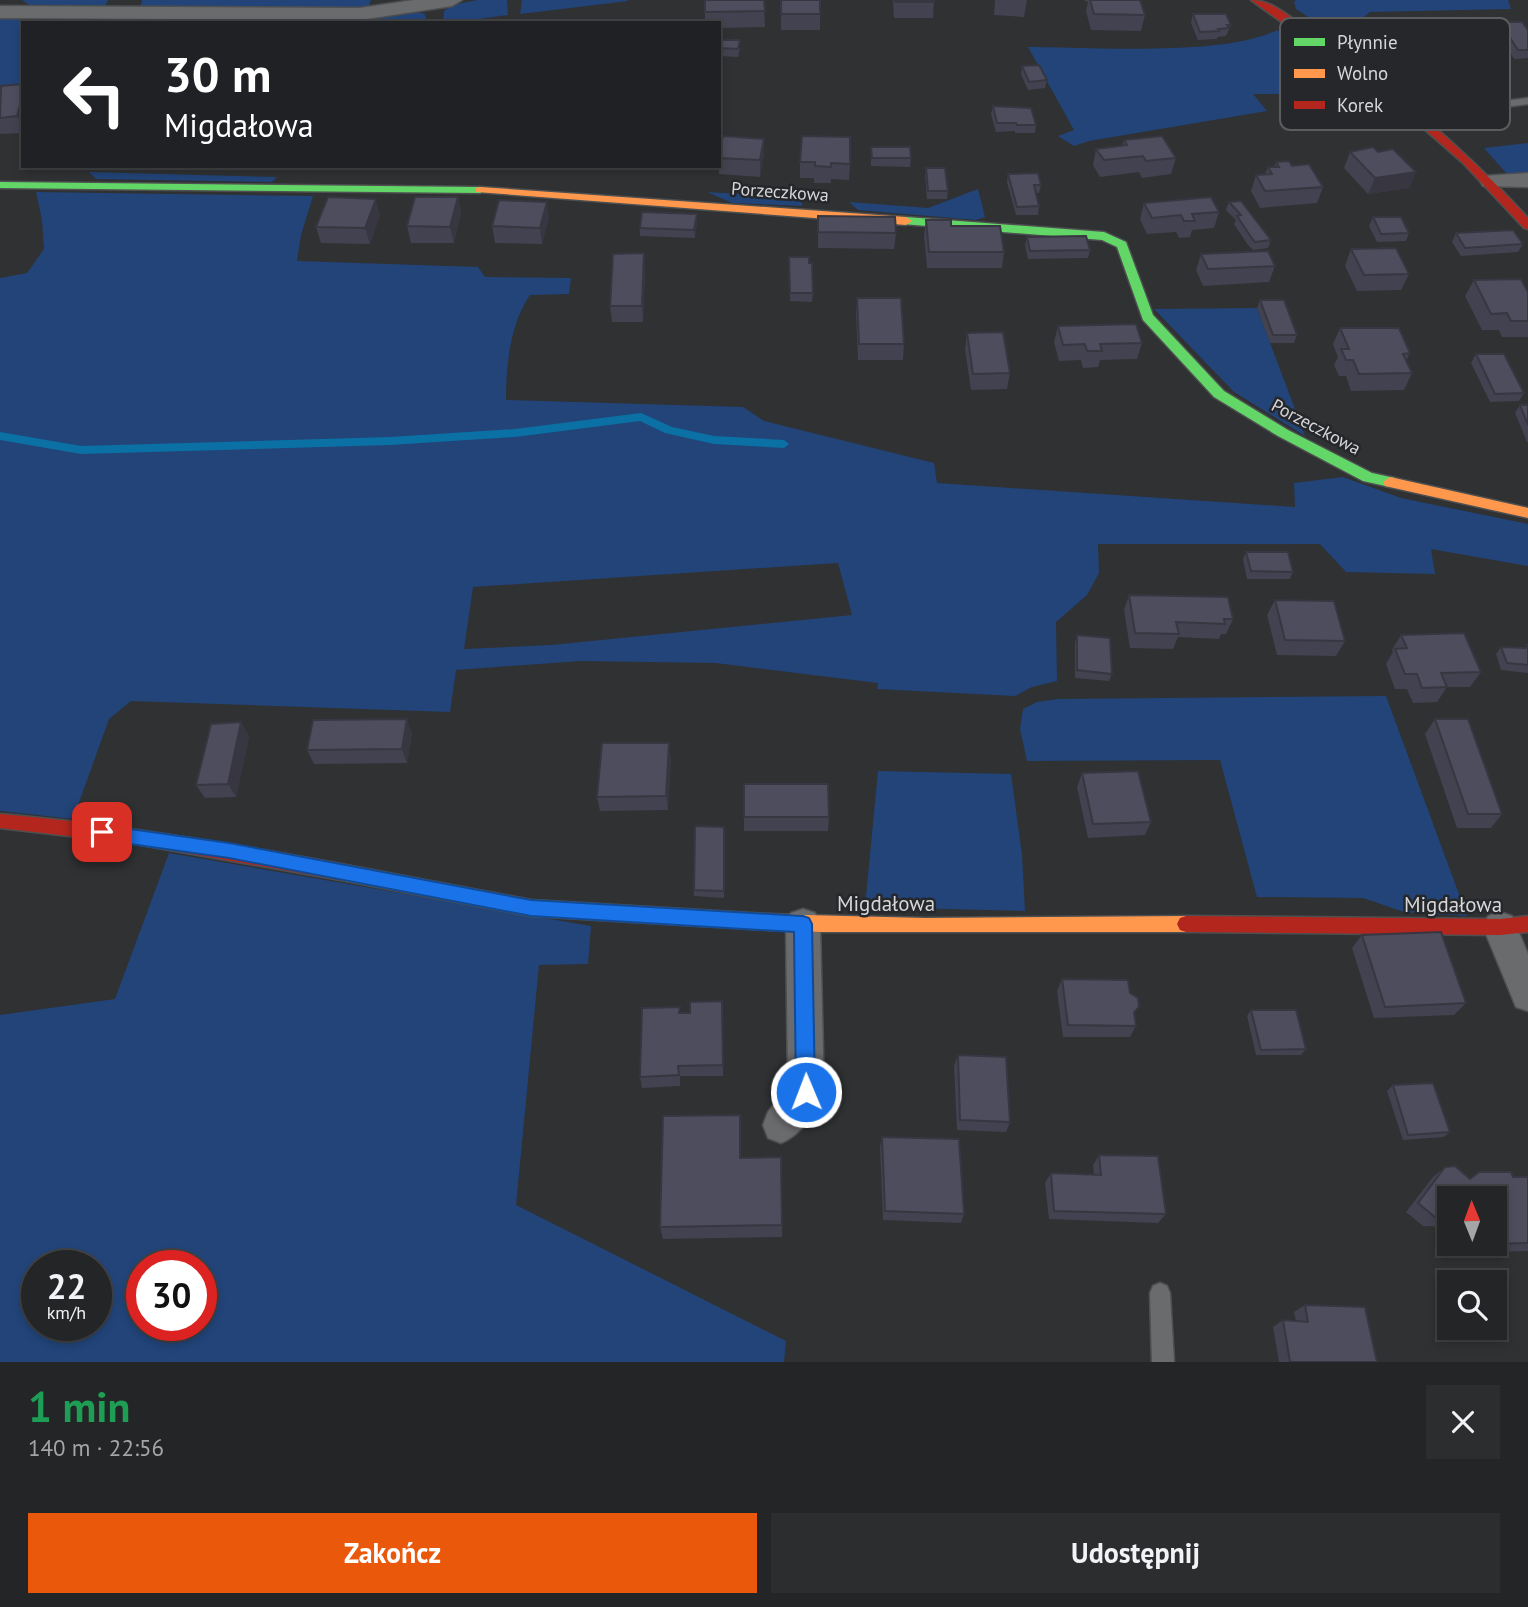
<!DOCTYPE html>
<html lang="pl">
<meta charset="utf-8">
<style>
body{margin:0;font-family:"PT Sans",sans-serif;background:#2b2d2e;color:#f1f3f6;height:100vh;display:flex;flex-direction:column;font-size:26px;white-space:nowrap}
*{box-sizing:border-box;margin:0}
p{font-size:23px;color:#a3a5a7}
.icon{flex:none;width:38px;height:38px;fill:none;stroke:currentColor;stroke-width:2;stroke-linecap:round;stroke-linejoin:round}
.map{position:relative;height:1362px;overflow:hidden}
.panel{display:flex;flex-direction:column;background:#232526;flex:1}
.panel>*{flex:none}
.guide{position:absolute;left:21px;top:21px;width:700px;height:147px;border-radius:0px;box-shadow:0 4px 10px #0003,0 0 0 2px #404243;background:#202124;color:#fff;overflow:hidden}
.needle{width:46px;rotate:359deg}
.fabs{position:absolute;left:1437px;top:1186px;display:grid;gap:14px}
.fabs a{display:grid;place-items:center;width:70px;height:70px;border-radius:0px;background:#232526;box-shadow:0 4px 10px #0003,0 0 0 2px #404243;font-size:35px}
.speed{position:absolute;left:21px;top:1250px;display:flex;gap:14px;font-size:35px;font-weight:700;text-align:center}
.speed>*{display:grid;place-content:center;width:91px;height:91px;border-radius:50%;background:#232526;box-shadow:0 4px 10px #0003,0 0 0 2px #404243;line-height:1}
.speed small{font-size:18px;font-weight:400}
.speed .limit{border:10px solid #d22;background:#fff;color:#111}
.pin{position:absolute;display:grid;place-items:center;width:60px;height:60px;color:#fff;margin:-30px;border-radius:14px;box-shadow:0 4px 10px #0006}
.me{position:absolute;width:77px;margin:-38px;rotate:359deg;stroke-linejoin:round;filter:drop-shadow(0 0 5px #0008)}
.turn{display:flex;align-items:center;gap:24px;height:147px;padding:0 28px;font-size:32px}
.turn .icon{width:91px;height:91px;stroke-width:2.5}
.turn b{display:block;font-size:49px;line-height:60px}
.round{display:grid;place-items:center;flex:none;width:74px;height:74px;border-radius:0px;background:#2b2d2e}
.overview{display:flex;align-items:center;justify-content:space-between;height:119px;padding:0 28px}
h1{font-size:42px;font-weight:700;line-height:52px;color:#1e9e55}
.primary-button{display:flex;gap:14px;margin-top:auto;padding:14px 28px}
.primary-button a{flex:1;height:80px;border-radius:0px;background:#ea580c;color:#fff;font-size:28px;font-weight:700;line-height:80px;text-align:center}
.primary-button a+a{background:#2b2d2e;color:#f1f3f6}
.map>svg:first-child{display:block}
.green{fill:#224479;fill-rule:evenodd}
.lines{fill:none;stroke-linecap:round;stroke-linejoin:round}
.stream{fill:#0b70a4;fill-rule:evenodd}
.lane-casing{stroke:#4d4f50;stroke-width:3}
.street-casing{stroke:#4d4f50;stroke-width:3}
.fast-casing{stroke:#4d4f50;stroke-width:3}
.slow-casing{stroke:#4d4f50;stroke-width:3}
.jam-casing{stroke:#4d4f50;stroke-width:3}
.lane{fill:#6a6b6d;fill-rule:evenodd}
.street{fill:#6a6b6d;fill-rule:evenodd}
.fast{fill:#63d668;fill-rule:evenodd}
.slow{fill:#ff974d;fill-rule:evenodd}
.jam{fill:#b3261e;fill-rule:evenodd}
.wall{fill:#434250}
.shaded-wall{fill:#373641}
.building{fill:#4e4d5d;stroke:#373641;stroke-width:2}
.route{fill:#1a73e8;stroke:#114b97;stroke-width:2}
.labels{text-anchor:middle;stroke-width:5;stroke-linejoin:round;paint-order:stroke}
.far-street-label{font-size:18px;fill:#d4d6d8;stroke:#25272a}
.street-label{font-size:21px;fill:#d4d6d8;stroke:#25272a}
.key{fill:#25272a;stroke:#5a5c5e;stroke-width:2}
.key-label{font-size:19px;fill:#d4d6d8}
</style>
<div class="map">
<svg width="1528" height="1362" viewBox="0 0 1528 1362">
<rect width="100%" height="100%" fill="#2f3133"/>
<!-- green -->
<g class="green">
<path d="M22,0H108L105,7L31,6Z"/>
<path d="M142,0H371L368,8H140Z"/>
<path d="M477,0H507L508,15L479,19L477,23H443L444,11L453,5Z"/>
<path d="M522,0H627L628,1L520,14Z"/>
<path d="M1296,0H1508L1511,9L1370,12L1352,27L1350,44L1296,9L1294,2Z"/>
<path d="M418,12L425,14L427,23H336L338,18Z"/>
<path d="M0,15L290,17L288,23H23V90L0,89Z"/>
<path d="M1277,30L1365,94H1253L1267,111L1089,141L1074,146L1058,136L1074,130L1028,47C1091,47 1224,57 1277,30Z"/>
<path d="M1528,143V175L1507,174L1484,148Z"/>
<path d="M89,172L277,177L272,182L96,179Z"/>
<path d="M978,189L985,217L976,220L858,210L849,202L928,208Z"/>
<path d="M36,192L313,196L301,235L297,261L478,267L485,277L571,278L569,294L530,295C510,324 506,365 506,400L743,407L764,421L934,463L937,483L1295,507L1294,483L1343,477L1401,498L1528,524V566L1431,549L1435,574L1346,572L1320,544H1098L1099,573L1087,595L1056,622L1057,681L1032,687L1015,696L877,689L878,683L716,663L580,661L456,670L450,712L131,701L109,719L73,819L0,811V278L27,273L44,249L42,220ZM838,563L852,615L551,645L464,649L473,587Z"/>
<path d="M707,192L802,198V206L732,203Z"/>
<path d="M1257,308L1305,436L1234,392L1154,309Z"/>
<path d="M1386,696L1467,916L1404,912L1363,898L1257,897L1220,760L1027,761L1020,729L1023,709L1037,702L1058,699Z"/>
<path d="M878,771L1011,774L1022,855L1025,911L865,907Z"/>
<path d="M169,853L591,926L588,964L539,965L516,1205L786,1341L784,1362H0V1015L115,999ZM37,1265H96V1325H37ZM142,1265H201V1325H142Z"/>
</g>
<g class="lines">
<!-- stream -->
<path class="stream" d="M641,413L672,427L714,436L784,440L789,444L784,448L714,444L665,433L640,421L515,437L390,445L81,454L0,440V432L81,446L390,437L515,429Z"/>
<!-- lane casing -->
<g class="lane-casing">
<g id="lane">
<path d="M1528,98V104L1420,118L1414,115L1420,112Z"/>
<path d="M1160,1283L1167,1286L1170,1293L1174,1362H1152L1150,1293L1153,1286Z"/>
</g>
</g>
<!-- street casing -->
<g class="street-casing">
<g id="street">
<path d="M414,0H462L452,6L360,20L0,18V6L360,8Z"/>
<path d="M1528,173V187L1483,186L1480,181L1483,176Z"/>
<path d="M803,909L815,913L820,924L824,1092C816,1112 801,1135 781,1143L768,1138L763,1125L768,1112L788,1086L786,924L791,913Z"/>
<path d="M1500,912L1512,916L1528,954V1011L1516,1007L1483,927L1488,916Z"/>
</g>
</g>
<!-- fast casing -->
<g class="fast-casing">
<g id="fast">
<path d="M0,182L480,187L486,190L480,193L0,188Z"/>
<path d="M906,217L1104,232L1126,242L1153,315L1224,391L1288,430L1372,473L1395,478L1397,482L1390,487L1363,481L1278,436L1214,397L1143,320L1117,247L1102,240L902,224L900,221Z"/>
<path d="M346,865L531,900L769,914L775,916L778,922L775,928L769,930L531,916L346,881L340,878L337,873L340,868Z"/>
</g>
</g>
<!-- slow casing -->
<g class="slow-casing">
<g id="slow">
<path d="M480,187L906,217L912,221L906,225L476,192V188Z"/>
<path d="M1390,477L1528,508V518L1385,486L1383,482Z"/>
<path d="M769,914L925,918L1186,916L1192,918L1195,924L1192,930L1186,932H821L769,930L763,928L760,922L763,916Z"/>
</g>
</g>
<!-- jam casing -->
<g class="jam-casing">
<g id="jam">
<path d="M1251,0C1273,0 1294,20 1311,32C1391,86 1463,147 1528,218V229L1524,228L1463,163L1397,105Z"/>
<path d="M0,814C116,824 231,844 346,865L352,868L355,873L352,878L346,881L130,843L0,828Z"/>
<path d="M1186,916L1500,919L1528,916V932L1500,935L1186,932L1180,930L1177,924L1180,918Z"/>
</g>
</g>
<!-- lane -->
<use href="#lane" class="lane"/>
<!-- street -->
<use href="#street" class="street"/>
<!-- fast -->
<use href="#fast" class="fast"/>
<!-- slow -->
<use href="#slow" class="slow"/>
<!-- jam -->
<use href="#jam" class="jam"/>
</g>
<!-- wall -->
<g class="wall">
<path d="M705,0H764L765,27L719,28V23H705Z"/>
<path d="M781,0L820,14V30H781Z"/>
<path d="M893,0H934L933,18H894Z"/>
<path d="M995,0H1027L1024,17L994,15Z"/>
<path d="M1084,0H1140L1145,15L1141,31L1091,30L1086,11L1088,2L1085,1Z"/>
<path d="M1193,14L1231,25L1226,36L1217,37V39L1198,40L1191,23Z"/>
<path d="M1400,21L1455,39L1448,55L1411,59L1394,37Z"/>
<path d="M1500,22L1528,30V58L1514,59L1496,30Z"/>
<path d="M719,40L740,48L738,57L719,56Z"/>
<path d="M1022,66L1047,80L1045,88L1028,90L1021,74Z"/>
<path d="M23,84V133L0,134V89Z"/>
<path d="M993,106L1036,125L1035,133H1015V131L996,132L991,114Z"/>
<path d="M1124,140L1176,158L1171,174L1142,178L1139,172L1100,177L1093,165L1096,149L1122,146Z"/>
<path d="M871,147L911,158L910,167L871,166Z"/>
<path d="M719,152L764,155L760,177L719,174Z"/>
<path d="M1350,152H1378L1416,172L1409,188L1368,194L1344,168Z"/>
<path d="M800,162L850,164L849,180L831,179V183H814V178H800Z"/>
<path d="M1276,162L1292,166L1323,187L1317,203L1260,208L1251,191L1256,175L1265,174L1268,167H1274Z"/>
<path d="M926,168L948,191L947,199H927L925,176Z"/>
<path d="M1008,174L1041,185L1039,193H1036L1039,206L1038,215H1016L1007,182Z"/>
<path d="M458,197L461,213L454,243H411L407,226Z"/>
<path d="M1229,202L1271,240L1268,248L1253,250L1248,245L1234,224L1236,220L1226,210Z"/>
<path d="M1144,203L1219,212L1214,228L1192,230L1190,237L1179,238L1176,232L1147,234L1140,219Z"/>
<path d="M380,215L370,244L321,243L316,227Z"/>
<path d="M818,216L896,233L894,249L818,248Z"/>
<path d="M1373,217L1409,233L1406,241L1377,242L1369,226Z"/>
<path d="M549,218L542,244L495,243L492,226Z"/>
<path d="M926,220L951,226L1004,252L1002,268H927L924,236Z"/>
<path d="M697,222L695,238L640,236V228Z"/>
<path d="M1456,233L1523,244L1518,252L1461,256L1452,242Z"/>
<path d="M1027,237L1090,250L1088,258L1028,259L1025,245Z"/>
<path d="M1351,249L1409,274L1401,290L1357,291L1345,266Z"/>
<path d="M1201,254L1275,266L1269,282L1203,286L1196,270Z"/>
<path d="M789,257L809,263L813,293L812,302L790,301Z"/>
<path d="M645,269L643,322H612L610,306Z"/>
<path d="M1474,280L1528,292V337H1502L1499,330H1482L1465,296Z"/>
<path d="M857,298L904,344L903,360H858L856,314Z"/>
<path d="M1260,300L1297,335L1294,343H1270L1257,308Z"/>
<path d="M1058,326L1142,343L1137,359L1100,360L1098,367L1083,368L1081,360L1059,361L1054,342Z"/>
<path d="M1340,328L1410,353L1406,361L1412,373L1404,390L1351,391L1346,376H1339L1334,365L1338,357L1333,344Z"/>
<path d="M967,333L1010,373L1007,389L971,390L965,349Z"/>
<path d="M1476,354L1524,393L1519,401L1490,402L1471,363Z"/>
<path d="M1520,405H1528V442H1527L1515,413Z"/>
<path d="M1246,552L1293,572L1290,579H1247L1243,559Z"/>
<path d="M1129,595L1233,619L1226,634H1221L1219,639L1178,637L1173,649L1130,648L1124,610Z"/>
<path d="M1275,600L1345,641L1336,656L1277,655L1267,615Z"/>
<path d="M1077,635L1112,674L1109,681L1075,678V643Z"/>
<path d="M1401,635L1481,672L1470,687H1447L1437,702L1413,703L1407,689H1395L1386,664L1393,652L1392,650Z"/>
<path d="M1527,645H1528V673L1501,670L1496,654L1501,647L1525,648Z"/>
<path d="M1435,719L1502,814L1491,828H1457L1425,734Z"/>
<path d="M241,722L249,737L236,797L205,798L196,785Z"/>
<path d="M412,733L407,763L314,764L307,750Z"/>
<path d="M671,758L668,810L600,811L597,797Z"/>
<path d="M1082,773L1151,822L1145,835L1088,838L1077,787Z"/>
<path d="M744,784L829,817L828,831H744Z"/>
<path d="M724,827V898L694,896V890Z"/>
<path d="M1362,935L1466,1003L1454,1015L1374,1018L1352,948Z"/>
<path d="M1062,979L1135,1015L1136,1026L1130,1037H1063L1057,991Z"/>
<path d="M680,1007V1013H723V1076H680V1086L642,1088L640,1077Z"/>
<path d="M1251,1010L1306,1049L1301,1055H1256L1247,1016Z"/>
<path d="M958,1055L1010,1122L1006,1132L957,1130L954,1066Z"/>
<path d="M1393,1085L1450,1132L1444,1137L1403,1140L1387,1091Z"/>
<path d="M882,1137L964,1214L961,1223L883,1220L880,1147Z"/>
<path d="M1099,1155L1166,1214L1158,1223L1049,1219L1045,1183L1051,1173L1094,1175L1093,1165Z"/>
<path d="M741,1158L782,1225V1237L663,1239L660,1227Z"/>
<path d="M1445,1167L1470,1179L1528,1177V1251L1461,1253L1458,1244H1494V1199H1449V1227L1423,1226L1406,1212L1433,1177Z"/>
<path d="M1305,1305L1377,1362H1279L1273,1327L1283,1320L1296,1321L1294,1312Z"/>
</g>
<!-- shaded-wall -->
<g class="shaded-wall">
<path d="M21,101L23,104V129L17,116Z"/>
<path d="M764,139V155L760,177V160Z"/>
<path d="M1416,172L1409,188L1368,194L1375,178Z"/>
<path d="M458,197L461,213L454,243L450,227Z"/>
<path d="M376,199L380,215L370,244L365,228Z"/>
<path d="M547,202L549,218L542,244L540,228Z"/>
<path d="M697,214V222L695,238L694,230Z"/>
<path d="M644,253L645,269L643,322L642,306Z"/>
<path d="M407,719L412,733L407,763L402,749Z"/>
<path d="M241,722L249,737L236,797L228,784Z"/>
<path d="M669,743L671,758L668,810L666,796Z"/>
</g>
<!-- building -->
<g class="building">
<path d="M705,0H764L765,11L705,12Z"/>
<rect x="781" y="0" width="39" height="14"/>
<rect x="895" y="0" width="39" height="2"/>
<path d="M1090,0H1140L1145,15L1094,14Z"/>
<path d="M1193,14H1226L1231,25H1227L1229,28L1218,29L1219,31L1200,32Z"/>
<path d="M1500,22H1522L1528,30V50H1518Z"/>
<path d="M719,40H740L738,49L719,48Z"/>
<path d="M1039,65L1047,80L1029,82L1022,66Z"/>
<path d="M23,84V101H21L17,116L0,118L1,86Z"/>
<path d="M993,106L1031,108L1036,125H1017L1016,123H997Z"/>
<path d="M723,136L764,139L760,160L719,158V152Z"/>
<path d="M802,136L850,137V164L831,163V167L815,166V162H800Z"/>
<path d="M1162,136L1176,158L1146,161L1143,156L1104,160L1096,149L1127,145L1124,140Z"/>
<path d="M871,147H910L911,158H872Z"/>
<path d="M1373,147L1378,152L1393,149L1416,172L1375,178L1350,152Z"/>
<path d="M1289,161L1292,166L1309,164L1323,187L1265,191L1256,175L1272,174L1268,167H1279L1276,162Z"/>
<path d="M926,168H945L948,191H928Z"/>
<path d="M1038,173L1041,185H1034L1039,206L1017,207L1008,174Z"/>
<path d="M328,197L376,199L365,228L316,227Z"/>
<path d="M415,197H458L450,227L407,226Z"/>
<path d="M1211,197L1219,212L1192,214L1195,221H1184L1181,215L1152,218L1144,203Z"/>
<path d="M499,200L547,202L540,228L492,226Z"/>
<path d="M1241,201L1271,240L1255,242L1251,237L1237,216L1241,215L1229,202Z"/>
<path d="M642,212L697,214L694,230L640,228Z"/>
<path d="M818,216L895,217L896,233L818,232Z"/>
<path d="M1373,217H1401L1409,233L1381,234Z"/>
<path d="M926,220H951V226H1000L1004,252H929Z"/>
<path d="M1513,230L1523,244L1465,248L1456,233Z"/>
<path d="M1086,236L1090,250L1030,251L1027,237Z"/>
<path d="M1396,248L1409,274L1364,275L1351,249Z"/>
<path d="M1268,251L1275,266L1208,269L1201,254Z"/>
<path d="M644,253L642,306H610L613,254Z"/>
<path d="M789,257H809V263H812L813,293H790Z"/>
<path d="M1521,279L1528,292V321H1511L1507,313L1491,314L1474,280Z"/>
<path d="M857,298H901L904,344H859Z"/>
<path d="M1260,300H1284L1297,335H1273Z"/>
<path d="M1136,324L1142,343L1100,344L1102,351H1087L1085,344L1063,345L1058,326Z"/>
<path d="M1340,328H1399L1410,353L1403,354L1412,373L1359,374L1353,360H1346L1341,349H1349Z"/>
<path d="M1003,332L1010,373L973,374L967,333Z"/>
<path d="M1476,354H1504L1524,393L1495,394Z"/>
<path d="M1520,405H1528V425Z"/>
<path d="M1246,552H1288L1293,572L1251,571Z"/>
<path d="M1129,595L1228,597L1233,619H1224L1225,624L1176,622L1179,634L1135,633Z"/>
<path d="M1275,600L1334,601L1345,641L1285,640Z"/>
<path d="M1464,633L1481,672L1441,673L1447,687L1422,688L1417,674H1405L1395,649L1407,648L1401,635Z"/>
<path d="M1077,635L1110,638L1112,674L1077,670Z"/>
<path d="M1527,645H1528V665L1507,663L1501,647L1528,648Z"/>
<path d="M407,719L402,749L307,750L313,720Z"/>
<path d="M1435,719H1468L1502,814H1468Z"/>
<path d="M241,722L228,784L196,785L211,724Z"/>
<path d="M602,743H669L666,796L597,797Z"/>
<path d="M1138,771L1151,822L1093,824L1082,773Z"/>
<path d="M744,784H828L829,817H744Z"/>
<path d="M695,826L724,827V891L694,890Z"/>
<path d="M1441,932L1466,1003L1385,1007L1362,935Z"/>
<path d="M1062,979L1128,980L1130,993L1138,998L1139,1007L1134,1012L1136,1026L1068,1025Z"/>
<path d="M722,1001L723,1065L678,1066L679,1075L640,1077L642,1008L680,1007L679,1013H690V1002Z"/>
<path d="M1251,1010H1296L1306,1049L1261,1050Z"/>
<path d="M958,1055L1006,1057L1010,1122L960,1120Z"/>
<path d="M1433,1083L1450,1132L1408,1135L1393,1085Z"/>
<path d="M740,1115V1158L781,1157L782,1225L660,1227L663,1116Z"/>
<path d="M882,1137L959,1139L964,1214L885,1211Z"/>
<path d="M1099,1155L1158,1156L1166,1214L1054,1211L1051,1173L1101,1175Z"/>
<path d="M1455,1166L1470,1179L1479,1172H1511L1513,1177H1528V1243L1494,1244V1199H1449V1218H1436L1418,1203L1445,1167Z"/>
<path d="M1305,1305L1365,1307L1377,1362H1290L1283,1320L1308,1322Z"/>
</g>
<!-- route -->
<path class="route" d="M102,825L229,843L531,900L803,916L809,918L812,924L815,1092L813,1099L806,1102L799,1099L796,1092L794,932L531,916L229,858L102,840L96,837L93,832L96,827Z"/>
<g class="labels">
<!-- far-street labels -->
<g class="far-street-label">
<text transform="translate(780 192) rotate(4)" y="6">Porzeczkowa</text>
<text transform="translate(1316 427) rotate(28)" y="6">Porzeczkowa</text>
</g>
<!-- street labels -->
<g class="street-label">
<text x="886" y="911">Migdałowa</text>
<text x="1453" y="912">Migdałowa</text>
</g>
</g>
<!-- legend -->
<rect x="1280" y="18" width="230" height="112" rx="10" class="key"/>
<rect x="1294" y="38" width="31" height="8" fill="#63d668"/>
<rect x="1294" y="69" width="31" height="9" fill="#ff974d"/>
<rect x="1294" y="101" width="31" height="8" fill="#b3261e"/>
<g class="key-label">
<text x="1337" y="49">Płynnie</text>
<text x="1337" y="80">Wolno</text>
<text x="1337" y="112">Korek</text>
</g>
</svg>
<div class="fabs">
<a><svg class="needle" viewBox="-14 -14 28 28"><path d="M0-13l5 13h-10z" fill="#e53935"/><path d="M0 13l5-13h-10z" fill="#a3a5a7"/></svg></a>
<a><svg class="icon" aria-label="search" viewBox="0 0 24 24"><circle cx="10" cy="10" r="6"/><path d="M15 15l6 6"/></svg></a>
</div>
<div class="speed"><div>22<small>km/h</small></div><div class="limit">30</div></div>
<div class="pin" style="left:102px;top:832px;background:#d93025"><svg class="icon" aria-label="arrive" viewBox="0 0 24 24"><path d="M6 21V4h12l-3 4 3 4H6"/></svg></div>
<svg class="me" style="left:806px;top:1092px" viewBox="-20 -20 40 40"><circle r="17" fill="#1a73e8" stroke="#fff" stroke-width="3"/><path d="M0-11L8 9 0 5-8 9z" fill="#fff"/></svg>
<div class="guide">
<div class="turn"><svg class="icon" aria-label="left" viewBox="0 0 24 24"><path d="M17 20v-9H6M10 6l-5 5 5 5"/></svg><div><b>30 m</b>Migdałowa</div></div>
</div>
</div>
<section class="panel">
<div class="overview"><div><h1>1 min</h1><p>140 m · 22:56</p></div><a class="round"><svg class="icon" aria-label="close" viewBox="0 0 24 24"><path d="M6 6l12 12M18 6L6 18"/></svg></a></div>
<div class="primary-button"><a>Zakończ</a><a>Udostępnij</a></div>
</section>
